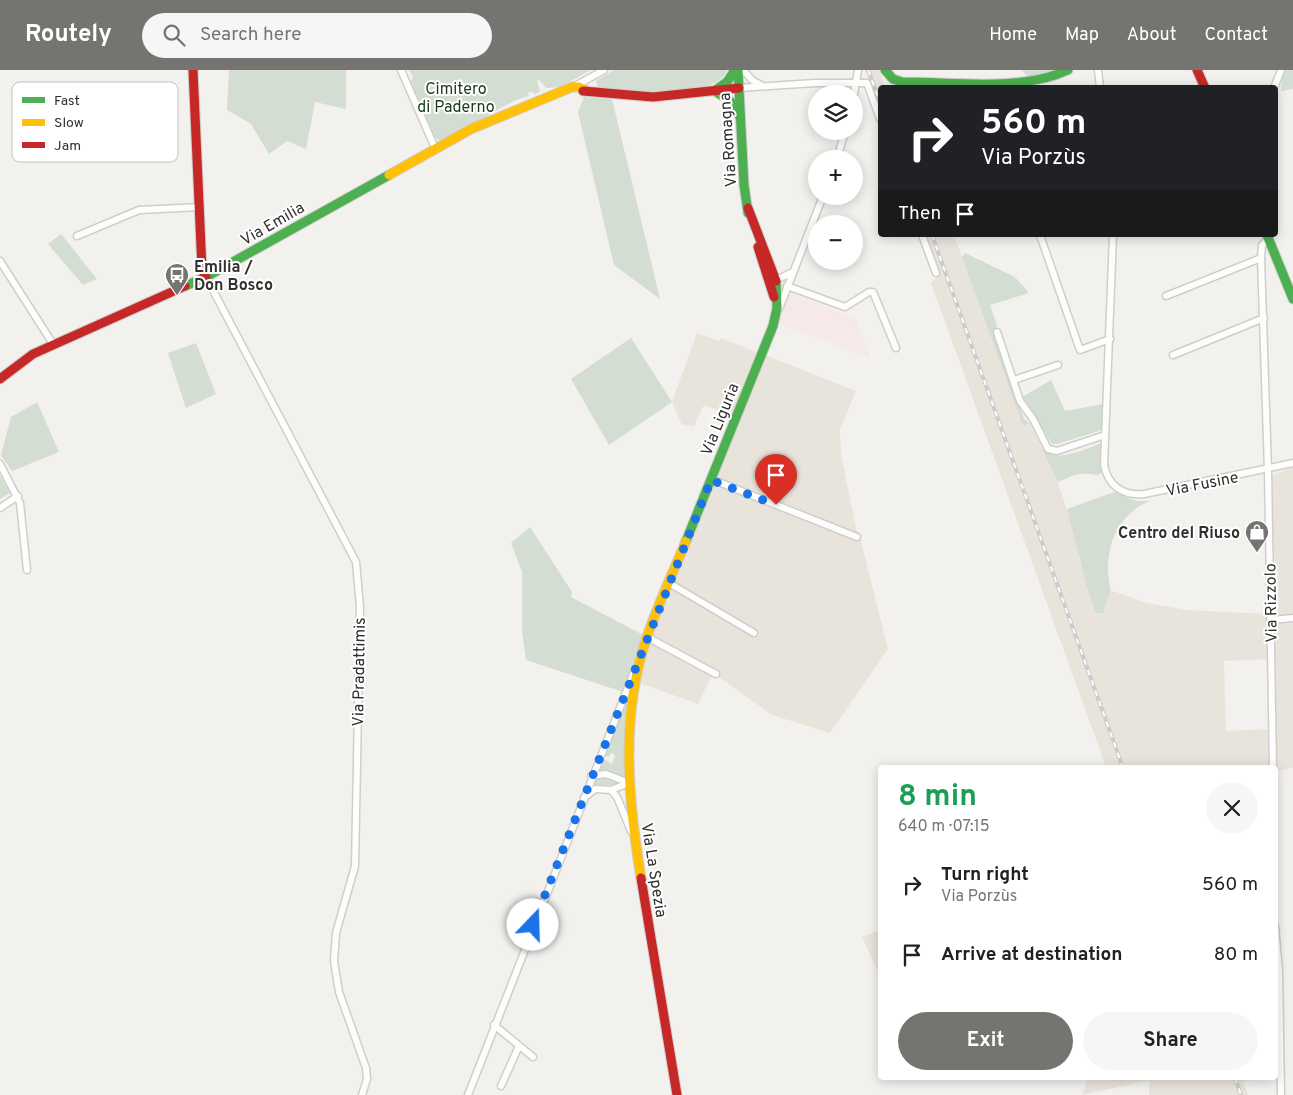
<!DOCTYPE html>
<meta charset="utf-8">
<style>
body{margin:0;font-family:Overpass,sans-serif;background:#f6f6f6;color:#202124;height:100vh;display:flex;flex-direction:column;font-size:19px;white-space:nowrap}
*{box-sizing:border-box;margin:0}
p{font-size:16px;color:#757577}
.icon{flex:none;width:28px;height:28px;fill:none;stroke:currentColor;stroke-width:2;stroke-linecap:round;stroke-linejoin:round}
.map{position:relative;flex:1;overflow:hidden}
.side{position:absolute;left:878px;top:695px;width:400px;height:315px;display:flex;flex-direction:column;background:#fff;border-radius:5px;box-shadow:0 2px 12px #0003}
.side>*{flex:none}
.top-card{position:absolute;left:878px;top:15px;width:400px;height:152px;border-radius:5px;box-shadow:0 2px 12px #0003;background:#202124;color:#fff;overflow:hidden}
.controls{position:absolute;left:808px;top:15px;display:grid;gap:10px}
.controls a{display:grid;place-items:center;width:55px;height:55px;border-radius:50%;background:#fff;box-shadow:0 2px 12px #0003;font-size:25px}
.pin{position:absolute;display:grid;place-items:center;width:42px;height:42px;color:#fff;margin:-51px -21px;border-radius:50% 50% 50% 0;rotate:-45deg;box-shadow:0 0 5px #0007}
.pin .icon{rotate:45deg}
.me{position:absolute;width:55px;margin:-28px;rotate:21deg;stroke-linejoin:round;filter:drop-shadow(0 0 4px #0008)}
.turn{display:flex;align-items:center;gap:18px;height:105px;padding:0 20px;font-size:22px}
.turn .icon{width:65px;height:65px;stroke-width:2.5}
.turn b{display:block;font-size:35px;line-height:42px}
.then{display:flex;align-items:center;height:48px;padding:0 20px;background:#0003;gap:10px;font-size:19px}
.round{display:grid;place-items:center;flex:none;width:52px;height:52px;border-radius:26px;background:#f6f6f6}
.headline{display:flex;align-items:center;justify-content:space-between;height:85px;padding:0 20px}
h1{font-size:30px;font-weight:700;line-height:38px;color:#1e9e55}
.cta{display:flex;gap:10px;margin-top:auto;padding:10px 20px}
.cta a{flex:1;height:58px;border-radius:30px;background:#767471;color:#fff;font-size:20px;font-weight:700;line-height:58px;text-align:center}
.cta a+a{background:#f6f6f6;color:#202124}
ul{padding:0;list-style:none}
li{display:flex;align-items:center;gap:15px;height:70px;padding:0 20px}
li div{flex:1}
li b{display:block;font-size:19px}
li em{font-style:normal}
header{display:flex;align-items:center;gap:30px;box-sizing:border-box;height:70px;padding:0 25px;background:#767471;color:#fff}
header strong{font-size:24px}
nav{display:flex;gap:28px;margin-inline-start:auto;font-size:18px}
.search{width:350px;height:45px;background:#f6f6f6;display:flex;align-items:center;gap:12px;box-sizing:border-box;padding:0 18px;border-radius:28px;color:#757577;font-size:19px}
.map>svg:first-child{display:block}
.commercial{fill:#f7e8e9}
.built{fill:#e9e4db}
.green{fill:#d4ddd1}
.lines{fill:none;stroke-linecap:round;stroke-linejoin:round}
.street-casing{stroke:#cfcecb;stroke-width:9}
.fast-casing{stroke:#cfcecb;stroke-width:11}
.slow-casing{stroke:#cfcecb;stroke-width:11}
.jam-casing{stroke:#cfcecb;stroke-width:11}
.street{stroke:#fdfdfc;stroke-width:6}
.fast{stroke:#4caf50;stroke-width:9}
.slow{stroke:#ffc107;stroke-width:9}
.jam{stroke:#c62828;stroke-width:9}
.rail-casing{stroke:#cdcccc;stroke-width:4}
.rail{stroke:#fff;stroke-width:2;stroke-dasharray:5.5;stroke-linecap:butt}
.route{stroke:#1a73e8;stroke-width:9;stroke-dasharray:0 16.2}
.labels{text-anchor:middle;stroke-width:4;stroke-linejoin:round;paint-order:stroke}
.park-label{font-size:16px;fill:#1a3c19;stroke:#fff}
.street-label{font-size:16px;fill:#32302e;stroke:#fff}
.poi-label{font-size:16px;font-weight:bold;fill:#32302e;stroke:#fff;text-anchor:start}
.key{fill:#fff;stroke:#c2c1c0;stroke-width:1}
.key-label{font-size:14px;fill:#32302e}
</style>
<header>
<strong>Routely</strong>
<div class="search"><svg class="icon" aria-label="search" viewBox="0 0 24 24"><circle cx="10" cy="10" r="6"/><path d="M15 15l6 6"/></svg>Search here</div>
<nav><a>Home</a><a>Map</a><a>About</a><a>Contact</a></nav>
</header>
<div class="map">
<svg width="1293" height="1025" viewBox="0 0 1293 1025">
<rect width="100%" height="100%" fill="#f3f1ee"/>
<!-- commercial -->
<path class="commercial" d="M790,223L855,248L871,289L778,253Z"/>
<!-- built -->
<g class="built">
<path d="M865,0H879L884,15L885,17L880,18V42Z"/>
<path d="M925,165H954L1023,355L1029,353L1053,398L1073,458L1080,493L1103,543L1110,520L1147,533L1188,540L1267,544L1268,589L1224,591L1226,661L1270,659L1271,697H1106L931,213L939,205Z"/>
<path d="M697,263L719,271L721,268L856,321L840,359L841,384L856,458L860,466L888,579L830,663L772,645L713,603L698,634L640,613L649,571L734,346L704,335L694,356L682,355L672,332Z"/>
<path d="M1293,397V698L1277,701L1271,406Z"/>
<path d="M880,860V906L862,867Z"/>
<path d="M1275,905L1277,1007H1275Z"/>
<path d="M1088,1008H1275L1243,1011L1248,1025H1149V1010L1082,1025Z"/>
</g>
<!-- green -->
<g class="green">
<path d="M229,0H346V39L315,32L306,79L287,71L269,84L251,54L227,40Z"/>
<path d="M409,0H591L560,17L546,18L539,10L537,11L540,21L534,25L533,22L528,23L529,26C495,34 468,66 438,70L433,65L411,12L413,7Z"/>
<path d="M614,0H727C716,31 624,21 598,18L596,11Z"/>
<path d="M1022,0H1055L1056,1L1029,9Z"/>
<path d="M1286,0H1293V19L1281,21L1282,9Z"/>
<path d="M584,27L612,29L660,229L614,195L578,42Z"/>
<path d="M61,164L97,209L83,215L48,174Z"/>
<path d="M965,183L1015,207L1029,223L990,235L997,256L993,262L1024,349L1029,353L1023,356L962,187Z"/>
<path d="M631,268L672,332L609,375L571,309Z"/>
<path d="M196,273L216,324L186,338L168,283Z"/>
<path d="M1051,310L1065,341L1103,334L1102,360L1057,374H1052L1022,327Z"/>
<path d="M37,332L59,382L12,401L1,385L11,347Z"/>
<path d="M1102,373L1103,402L1098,405C1078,402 1076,404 1058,412L1042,379C1060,394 1083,379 1102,373Z"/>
<path d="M0,405L10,423L0,429Z"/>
<path d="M1114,422L1136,431H1150C1121,442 1108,470 1108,500C1108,507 1110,513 1110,520C1109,527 1105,536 1103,543H1096L1087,518L1067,439Z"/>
<path d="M530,457L572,522L571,527L647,567L623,622L526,590L522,561V502L511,473Z"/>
<path d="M632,611L624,709L610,702H596L601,687L612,694L615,685L611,683L609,687L603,684Z"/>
<path d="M608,707L621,712C611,718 600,713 590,719L593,708Z"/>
</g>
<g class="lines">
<!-- street casing -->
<g class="street-casing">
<g id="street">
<path d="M401,0L435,78"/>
<path d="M743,0L752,10L761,15"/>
<path d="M1098,0L1100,18"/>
<path d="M575,16L604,0"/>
<path d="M739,18L815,13H867L880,49"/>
<path d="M1274,18L1281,0"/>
<path d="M854,24L858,0"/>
<path d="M837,89L845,61"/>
<path d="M922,165L936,203"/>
<path d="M1040,165L1080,280L1110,269"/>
<path d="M1113,165L1104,395C1108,416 1123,426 1144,424L1293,393"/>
<path d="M77,166L139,140L200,137"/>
<path d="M1269,169L1262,175L1261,188L1268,400L1273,698"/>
<path d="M0,191L53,274"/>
<path d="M206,207L356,492L360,537L355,796L336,863L334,891L339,922L366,998L367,1009L362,1025"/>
<path d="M774,211L793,202"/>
<path d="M787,216L845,237L869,222H873L896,278"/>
<path d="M1166,226L1261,188"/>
<path d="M779,239L823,126"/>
<path d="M997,262L1020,331L1033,349L1048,379L1057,381L1105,365"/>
<path d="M1173,285L1264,248"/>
<path d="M1014,310L1058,295"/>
<path d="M0,394L20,433L27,500"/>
<path d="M711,409L857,467"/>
<path d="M0,438L18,426"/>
<path d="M669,513L754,563"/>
<path d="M1270,550L1293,548"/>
<path d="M647,567L716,604"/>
<path d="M591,706L606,704L629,713"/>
<path d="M611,720L617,727L631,761"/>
<path d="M584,728L595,719L611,720L629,713"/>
<path d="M1275,856L1279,901L1281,1025"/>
<path d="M494,955L533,987"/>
<path d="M501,1016L519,976"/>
<path d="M468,1025L636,597"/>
</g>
</g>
<!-- fast casing -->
<g class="fast-casing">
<g id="fast">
<path d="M738,0L744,115L748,143"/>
<path d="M885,0L893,9L902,12C955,12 1020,22 1068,0"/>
<path d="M717,19L727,12L735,0"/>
<path d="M715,21L730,31L740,47"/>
<path d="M1267,165L1293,229"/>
<path d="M185,216L206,207L389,105"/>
<path d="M686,471L773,256L777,238L776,211"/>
</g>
</g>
<!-- slow casing -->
<g class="slow-casing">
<g id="slow">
<path d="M389,105L471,59L572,17H579L587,21"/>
<path d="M641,808C628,729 620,645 647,567C658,534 673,503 686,471"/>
</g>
</g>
<!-- jam casing -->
<g class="jam-casing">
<g id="jam">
<path d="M193,0L202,199L206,207"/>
<path d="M1197,0L1205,18"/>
<path d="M583,21L653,27L739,18"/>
<path d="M748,138L776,211"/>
<path d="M758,177L774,227"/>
<path d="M0,309L33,284L185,216"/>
<path d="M641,808L677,1025"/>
</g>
</g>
<!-- street -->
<use href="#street" class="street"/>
<!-- fast -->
<use href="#fast" class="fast"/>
<!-- slow -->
<use href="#slow" class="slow"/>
<!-- jam -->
<use href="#jam" class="jam"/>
<!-- rail casing -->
<g class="rail-casing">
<g id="rail">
<path d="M868,0L880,32"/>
<path d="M932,165L1123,698"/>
<path d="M1235,1008L1241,1025"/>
</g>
</g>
<!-- rail -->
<use href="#rail" class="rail"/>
</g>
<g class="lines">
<!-- route -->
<path class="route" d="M533,855L711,410L776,435"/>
</g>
<!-- icons -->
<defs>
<g id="bus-pin" transform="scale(1.25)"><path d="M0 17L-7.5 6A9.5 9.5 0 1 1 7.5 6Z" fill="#767471" stroke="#fff"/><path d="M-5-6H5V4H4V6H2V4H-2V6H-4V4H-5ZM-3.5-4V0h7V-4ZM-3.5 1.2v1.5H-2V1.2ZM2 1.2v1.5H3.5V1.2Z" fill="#fff"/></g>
<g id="shop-pin" transform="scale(1.25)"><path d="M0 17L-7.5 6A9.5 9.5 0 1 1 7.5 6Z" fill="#767471" stroke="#fff"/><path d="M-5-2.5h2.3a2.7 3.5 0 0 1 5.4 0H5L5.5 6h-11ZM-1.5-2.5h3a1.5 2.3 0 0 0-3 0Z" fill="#fff"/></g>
</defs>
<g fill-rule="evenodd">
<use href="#bus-pin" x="177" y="205"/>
<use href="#shop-pin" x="1257" y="462"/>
</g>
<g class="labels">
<!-- park labels -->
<g class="park-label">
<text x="456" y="24">Cimitero<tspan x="456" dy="18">di Paderno</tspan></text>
</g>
<!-- street labels -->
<g class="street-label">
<text transform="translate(727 70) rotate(-94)" y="6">Via Romagna</text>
<text transform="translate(272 153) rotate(-30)" y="6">Via Emilia</text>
<text transform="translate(719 349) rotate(-68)" y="6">Via Liguria</text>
<text transform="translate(1202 413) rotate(-11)" y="6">Via Fusine</text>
<text transform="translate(1270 533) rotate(-91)" y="6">Via Rizzolo</text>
<text transform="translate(358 602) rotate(-89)" y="6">Via Pradattimis</text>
<text transform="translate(655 800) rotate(81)" y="6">Via La Spezia</text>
</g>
<!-- poi labels -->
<g class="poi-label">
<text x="194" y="202">Emilia /<tspan x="194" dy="18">Don Bosco</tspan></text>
<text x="1240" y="468" text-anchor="end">Centro del Riuso</text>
</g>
</g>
<!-- legend -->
<rect x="12" y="12" width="166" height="80" rx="8" class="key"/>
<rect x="22" y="27" width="23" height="6" fill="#4caf50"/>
<rect x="22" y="49" width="23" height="7" fill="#ffc107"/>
<rect x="22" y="72" width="23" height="6" fill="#c62828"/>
<g class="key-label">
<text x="54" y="35">Fast</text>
<text x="54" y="57">Slow</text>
<text x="54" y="80">Jam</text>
</g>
</svg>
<div class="controls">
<a><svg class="icon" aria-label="layers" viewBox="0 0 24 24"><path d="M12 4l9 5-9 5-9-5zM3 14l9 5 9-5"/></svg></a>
<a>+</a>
<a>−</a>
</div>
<div class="pin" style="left:776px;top:435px;background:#d93025"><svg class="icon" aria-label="arrive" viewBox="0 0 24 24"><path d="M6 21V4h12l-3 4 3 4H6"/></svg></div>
<svg class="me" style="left:533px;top:855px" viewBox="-20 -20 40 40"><circle r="19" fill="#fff"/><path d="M0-13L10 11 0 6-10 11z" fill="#1a73e8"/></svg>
<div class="top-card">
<div class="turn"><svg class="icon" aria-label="right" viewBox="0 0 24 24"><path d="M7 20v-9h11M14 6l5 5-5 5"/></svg><div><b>560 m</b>Via Porzùs</div></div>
<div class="then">Then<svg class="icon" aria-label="arrive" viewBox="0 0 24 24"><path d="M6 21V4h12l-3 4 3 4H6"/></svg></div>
</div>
<section class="side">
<div class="headline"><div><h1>8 min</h1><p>640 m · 07:15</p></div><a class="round"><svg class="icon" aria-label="close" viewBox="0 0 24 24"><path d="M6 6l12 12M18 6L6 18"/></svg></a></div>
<ul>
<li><svg class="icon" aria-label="right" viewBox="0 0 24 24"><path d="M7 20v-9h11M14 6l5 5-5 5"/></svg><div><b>Turn right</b><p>Via Porzùs</p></div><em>560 m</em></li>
<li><svg class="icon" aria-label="arrive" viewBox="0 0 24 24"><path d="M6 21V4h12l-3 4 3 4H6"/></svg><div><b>Arrive at destination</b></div><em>80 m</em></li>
</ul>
<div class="cta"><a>Exit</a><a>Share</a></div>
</section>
</div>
